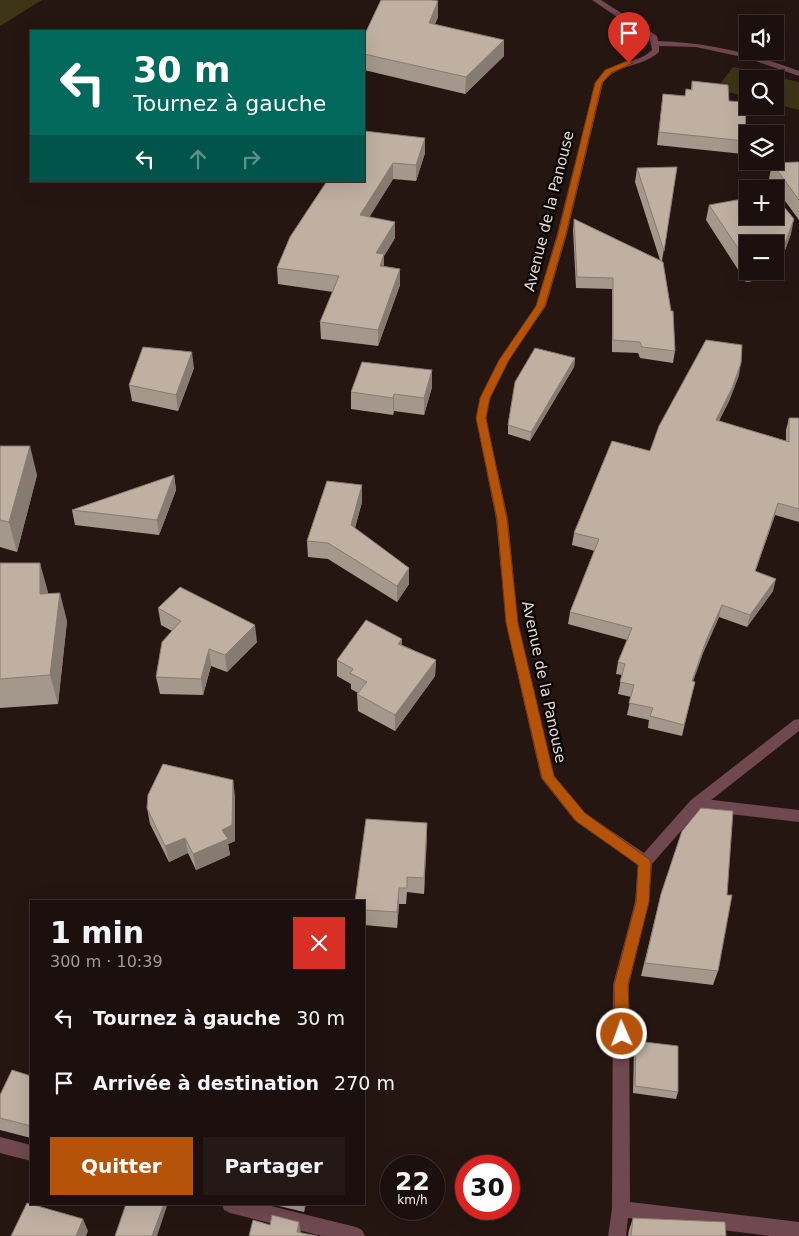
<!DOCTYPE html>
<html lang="fr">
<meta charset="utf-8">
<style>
body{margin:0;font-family:"DejaVu Sans",sans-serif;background:#251917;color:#f1f3f6;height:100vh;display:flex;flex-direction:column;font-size:19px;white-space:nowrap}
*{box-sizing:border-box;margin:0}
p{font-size:16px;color:#a09d9e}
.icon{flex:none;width:28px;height:28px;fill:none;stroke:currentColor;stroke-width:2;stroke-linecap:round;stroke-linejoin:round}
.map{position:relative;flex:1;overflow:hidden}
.panel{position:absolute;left:30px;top:900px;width:335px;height:305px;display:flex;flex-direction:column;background:#1c100e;border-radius:0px;box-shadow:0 5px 20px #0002,0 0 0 1px #3a302e}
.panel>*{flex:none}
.hud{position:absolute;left:30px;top:30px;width:335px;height:152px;border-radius:0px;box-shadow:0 5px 20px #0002,0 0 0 1px #3a302e;background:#00695c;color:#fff;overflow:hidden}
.tools{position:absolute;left:739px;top:15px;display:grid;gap:10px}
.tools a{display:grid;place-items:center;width:45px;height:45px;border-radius:0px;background:#1c100e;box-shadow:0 5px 20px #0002,0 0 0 1px #3a302e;font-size:25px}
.speed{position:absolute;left:380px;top:1155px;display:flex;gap:10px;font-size:25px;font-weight:700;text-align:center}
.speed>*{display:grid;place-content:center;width:65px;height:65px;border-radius:50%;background:#1c100e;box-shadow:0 5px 20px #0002,0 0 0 1px #3a302e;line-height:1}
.speed small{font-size:12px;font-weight:400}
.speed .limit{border:8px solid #d22;background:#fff;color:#111}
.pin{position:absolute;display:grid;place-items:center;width:42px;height:42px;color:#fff;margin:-51px -21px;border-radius:50% 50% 50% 0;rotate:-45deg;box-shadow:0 0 5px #0007}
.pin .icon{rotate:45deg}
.me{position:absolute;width:55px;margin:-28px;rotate:358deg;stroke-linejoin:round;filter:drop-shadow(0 0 4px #0008)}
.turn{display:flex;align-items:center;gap:18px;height:105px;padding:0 20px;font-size:22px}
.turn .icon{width:65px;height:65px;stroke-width:2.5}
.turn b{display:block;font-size:35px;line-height:42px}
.lanes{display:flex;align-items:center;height:48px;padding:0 20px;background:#0003;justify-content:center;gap:25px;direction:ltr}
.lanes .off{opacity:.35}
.round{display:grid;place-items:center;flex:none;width:52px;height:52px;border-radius:0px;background:#251917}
.summary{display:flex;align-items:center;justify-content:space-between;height:85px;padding:0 20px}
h1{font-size:30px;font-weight:600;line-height:38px}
.cta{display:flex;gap:10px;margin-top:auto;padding:10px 20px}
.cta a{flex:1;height:58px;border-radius:0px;background:#b45309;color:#fff;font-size:20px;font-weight:600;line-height:58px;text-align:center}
.cta a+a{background:#251917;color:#f1f3f6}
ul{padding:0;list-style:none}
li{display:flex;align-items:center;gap:15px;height:65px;padding:0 20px}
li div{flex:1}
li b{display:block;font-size:19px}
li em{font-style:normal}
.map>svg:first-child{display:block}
.green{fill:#3d3515}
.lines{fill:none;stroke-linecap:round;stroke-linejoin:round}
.service{fill:#704850;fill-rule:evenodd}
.minor{fill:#704850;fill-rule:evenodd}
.wall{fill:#a4978b;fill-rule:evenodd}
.shaded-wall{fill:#867b71}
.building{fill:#bfb0a2;stroke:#867b71}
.route{fill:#b45309;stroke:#753606}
.labels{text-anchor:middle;stroke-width:5;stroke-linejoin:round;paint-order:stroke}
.street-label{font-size:15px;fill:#e1d6d3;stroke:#0a0503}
</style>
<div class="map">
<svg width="799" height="1236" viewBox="0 0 799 1236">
<rect width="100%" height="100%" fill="#261612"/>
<!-- green -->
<g class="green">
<path d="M0,0H42L0,26Z"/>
<path d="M733,67L799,82V110L775,104V79H748L747,97L716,89Z"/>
</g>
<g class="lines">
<!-- service -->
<path class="service" d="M696,798L799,810V822L696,810L691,808L689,804L691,800Z"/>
<!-- minor -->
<g class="minor">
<path d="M592,0H601L657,36L658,41C712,43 749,53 799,71V76L747,58L696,47L659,46V52C642,68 617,63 603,83L567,234L546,306L509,360L490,398L486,418L508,519L518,623L554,776L585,813L644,853L691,800L794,720L799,719V731L701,808L652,864L649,902L629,985L630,1202L799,1222V1236H770L628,1218L626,1236H608L612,1209L613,985L635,902L638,865L575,821L541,778L506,623L496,519L476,418L480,398L499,360L536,306L557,234L595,83C615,55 633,68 652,50L650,39Z"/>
<path d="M0,1137L31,1145V1161L0,1153Z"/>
<path d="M222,1204H263L356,1227L362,1230L365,1236H322L230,1213L224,1210Z"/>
</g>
</g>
<!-- wall -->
<g class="wall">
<path d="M381,0H436L438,17L435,24L504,56L465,94L364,70V36Z"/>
<path d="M692,81L729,101L745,141L743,154L657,145L663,94L685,96L691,90Z"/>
<path d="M364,131L425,153L416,181L393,179L369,217L395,222V238L384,256V266L400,269V285L378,346L321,339L320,322L333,292L278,284L277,268Z"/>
<path d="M799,162V220L769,179L772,163Z"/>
<path d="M677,167L662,261L675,351L673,363L640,358L638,353L612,352V289L576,288L573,230L574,219L660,260L635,182L637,168Z"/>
<path d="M709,205L791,234L775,277L746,282L706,220ZM748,244L775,271H748Z"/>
<path d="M575,358L574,367L530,441L508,434V425Z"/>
<path d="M194,368L178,411L132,401L129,385Z"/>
<path d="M432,370V387L424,415L394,411L393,415L351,409V392Z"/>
<path d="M739,375L729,401L719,421L786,441V430L789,418H799V522L775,515L755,572L773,591L747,627L719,617L703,653L693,681L695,682L682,736L648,728L649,720L627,715L631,697L618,694L622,675L616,674L618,662L627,640L568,624L570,612L595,551L572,545L574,533L650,451Z"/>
<path d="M0,446L37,475L17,552L0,547Z"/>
<path d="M174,475L176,490L159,535L75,525L72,510Z"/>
<path d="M362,502L355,528L409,568V584L397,602L328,559L308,557L307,541Z"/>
<path d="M0,563L48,592V593L67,621L58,704L0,708Z"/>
<path d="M158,608L257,642L227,672L211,666L203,695L160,694L156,677L172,631L161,625Z"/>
<path d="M402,639V645L436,660L435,676L395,731L358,711L357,694L358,693L351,689V684L337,676V660Z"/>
<path d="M235,796V841L228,844L230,855L196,870L188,853L169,862L150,824L147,808Z"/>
<path d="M427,823L424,894L407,892L406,904H399L397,928L364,925V901Z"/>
<path d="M661,894L718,971L713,985L641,976Z"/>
<path d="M636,1041L678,1092L676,1099L633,1093L634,1049Z"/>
<path d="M31,1076V1138L0,1130V1095Z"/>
<path d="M278,1204H306L304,1212L279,1206Z"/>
<path d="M633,1218L726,1236H628L629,1230Z"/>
</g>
<!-- shaded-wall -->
<g class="shaded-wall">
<path d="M438,1V17L429,39V23Z"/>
<path d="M504,40V56L465,94L466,77Z"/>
<path d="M425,138V153L416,181V165Z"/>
<path d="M393,163V179L361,231L360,215Z"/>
<path d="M794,219L791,234L775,277L746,282L749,271H775V262Z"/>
<path d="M395,222V238L384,256V270L381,282L376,253Z"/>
<path d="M400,269V285L378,346V330Z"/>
<path d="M192,352L194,368L178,411L176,395Z"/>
<path d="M575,358L574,367L530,441L531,432Z"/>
<path d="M741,363L739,375L729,401L713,432L716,420Z"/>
<path d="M432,370V387L424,415V398Z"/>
<path d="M394,394V411L393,415V398Z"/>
<path d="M30,446L37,475L17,552L9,522Z"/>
<path d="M174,475L176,490L159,535L157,520Z"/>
<path d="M362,485V502L351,541V525Z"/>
<path d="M778,503L775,515L751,584L755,571Z"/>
<path d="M40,563L48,592V623L40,594Z"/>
<path d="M409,568V584L397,602V586Z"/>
<path d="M776,579L773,591L747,627L750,615Z"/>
<path d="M60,593L67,621L58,704L50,675Z"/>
<path d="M722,605L719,617L703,653L689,693L692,681L706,641Z"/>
<path d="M255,625L257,642L227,672L225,655Z"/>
<path d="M402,639V655L398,644Z"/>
<path d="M209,649L211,666L203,695L201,679Z"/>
<path d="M436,660L435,676L395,731V715Z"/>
<path d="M233,780L235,796V841L228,844L230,855L196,870L193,854L222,830Z"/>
<path d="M427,823V839L424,894V878Z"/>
<path d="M185,838L188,853L169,862L165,846Z"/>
<path d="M399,888V904L397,928V912Z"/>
<path d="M164,1204H167V1206L157,1236H152Z"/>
<path d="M304,1204H306L304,1212Z"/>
<path d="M83,1219L88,1231L86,1236H76Z"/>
<path d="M299,1222L301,1233L297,1232Z"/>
</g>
<!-- building -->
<g class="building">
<path d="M381,0H431L438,1L429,23L504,40L466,77L364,54V36Z"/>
<path d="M692,81L728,85L729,101L746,102L745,141L659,132L663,94L685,96L686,89L692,90Z"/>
<path d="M364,131L425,138L416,165L393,163L360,215L395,222L376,253L384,254L380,266L400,269L378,330L320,322L339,276L277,268L290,237L327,181H364Z"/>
<path d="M799,162V200L772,163Z"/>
<path d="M677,167L664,251L637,168Z"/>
<path d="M775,196L794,219L778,262H775V244H748V263L709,205L748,198V216H775Z"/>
<path d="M574,219L663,262L671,311H673L675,351L642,347L640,342L613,340V278L577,277Z"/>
<path d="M706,340L742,345L741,363L732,388L716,420L789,442V418H799V509L778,503L755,571L776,579L750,615L722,605L706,641L692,681L695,682L684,725L650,716L653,708L629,703L634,685L620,682L625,664L618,662L632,628L570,612L599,539L574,533L612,441L650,451L659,426Z"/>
<path d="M143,347L192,352L176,395L129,385Z"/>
<path d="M535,348L575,358L531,432L508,425L515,382Z"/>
<path d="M362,362L432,370L424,398L394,394L393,398L351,392Z"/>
<path d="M0,446H30L9,522L0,520Z"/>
<path d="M174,475L157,520L72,510Z"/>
<path d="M327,481L362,485L351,525L409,568L397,586L328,543L307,541Z"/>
<path d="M0,563H40V594L60,593L50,675L0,679Z"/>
<path d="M180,587L255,625L225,655L209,649L201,679L156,677L162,642L181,621L158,608Z"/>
<path d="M366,620L402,639L398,644L436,660L395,715L357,694L367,682L350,673L353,669L337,660Z"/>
<path d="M163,764L233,780L232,825L222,830L228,839L193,854L185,838L165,846L147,808L148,795Z"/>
<path d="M701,808L733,811L727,895H732L718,971L645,963L661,894L682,831Z"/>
<path d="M366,819L427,823L424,878L407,877V888H399L397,912L364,910V901H355Z"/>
<path d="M636,1041L678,1046V1092L635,1086Z"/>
<path d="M12,1070L31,1076V1126L0,1118V1095Z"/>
<path d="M27,1203L83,1219L76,1236H11Z"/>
<path d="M126,1204H164L152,1236H115Z"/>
<path d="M295,1204H304V1206Z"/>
<path d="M272,1215L299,1222L297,1232L317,1236H249L253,1220L270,1225Z"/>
<path d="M633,1218L725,1222L726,1236H631Z"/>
</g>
<!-- route -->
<path class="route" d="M627,61L633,63L611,73L602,83L566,234L545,306L509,360L490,398L486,418L507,519L518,623L554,776L585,813L649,859L651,862L649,902L628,985L630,1034L628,1038L622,1040L617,1038L615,1034L614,985L636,902L638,865L576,821L542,778L506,623L497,519L476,418L480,398L499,360L536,306L558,234L595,83L605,70Z"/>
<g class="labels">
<!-- street labels -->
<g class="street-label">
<text transform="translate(549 211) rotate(-76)" y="5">Avenue de la Panouse</text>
<text transform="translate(544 682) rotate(78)" y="5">Avenue de la Panouse</text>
</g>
</g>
</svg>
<div class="tools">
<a><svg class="icon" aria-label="sound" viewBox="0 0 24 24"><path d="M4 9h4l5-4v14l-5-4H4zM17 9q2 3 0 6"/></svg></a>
<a><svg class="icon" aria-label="search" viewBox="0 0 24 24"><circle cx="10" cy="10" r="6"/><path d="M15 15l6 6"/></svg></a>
<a><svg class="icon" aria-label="layers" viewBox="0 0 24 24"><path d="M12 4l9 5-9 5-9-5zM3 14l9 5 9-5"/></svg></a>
<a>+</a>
<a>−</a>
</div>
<div class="speed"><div>22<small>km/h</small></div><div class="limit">30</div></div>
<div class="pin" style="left:629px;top:63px;background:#d93025"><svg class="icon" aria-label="arrive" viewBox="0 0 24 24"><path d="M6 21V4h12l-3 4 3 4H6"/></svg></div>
<svg class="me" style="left:622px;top:1034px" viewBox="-20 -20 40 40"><circle r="17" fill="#b45309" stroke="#fff" stroke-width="3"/><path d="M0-11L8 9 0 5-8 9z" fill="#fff"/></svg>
<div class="hud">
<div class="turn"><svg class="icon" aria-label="left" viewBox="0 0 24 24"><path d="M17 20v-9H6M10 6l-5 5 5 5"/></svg><div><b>30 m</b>Tournez à gauche</div></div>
<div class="lanes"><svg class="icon" aria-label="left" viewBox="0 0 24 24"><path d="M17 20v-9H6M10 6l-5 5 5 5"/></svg><svg class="icon off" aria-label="ahead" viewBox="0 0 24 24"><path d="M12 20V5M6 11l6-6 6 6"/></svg><svg class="icon off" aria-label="right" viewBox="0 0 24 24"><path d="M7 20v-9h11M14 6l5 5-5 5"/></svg></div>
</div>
<section class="panel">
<div class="summary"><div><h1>1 min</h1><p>300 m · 10:39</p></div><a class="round" style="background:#d93025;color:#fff"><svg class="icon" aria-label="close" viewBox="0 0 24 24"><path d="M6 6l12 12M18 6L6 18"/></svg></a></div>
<ul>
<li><svg class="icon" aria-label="left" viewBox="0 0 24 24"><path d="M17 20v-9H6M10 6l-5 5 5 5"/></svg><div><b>Tournez à gauche</b></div><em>30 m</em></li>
<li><svg class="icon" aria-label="arrive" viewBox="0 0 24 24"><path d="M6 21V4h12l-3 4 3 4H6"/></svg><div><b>Arrivée à destination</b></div><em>270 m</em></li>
</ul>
<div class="cta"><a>Quitter</a><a>Partager</a></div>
</section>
</div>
